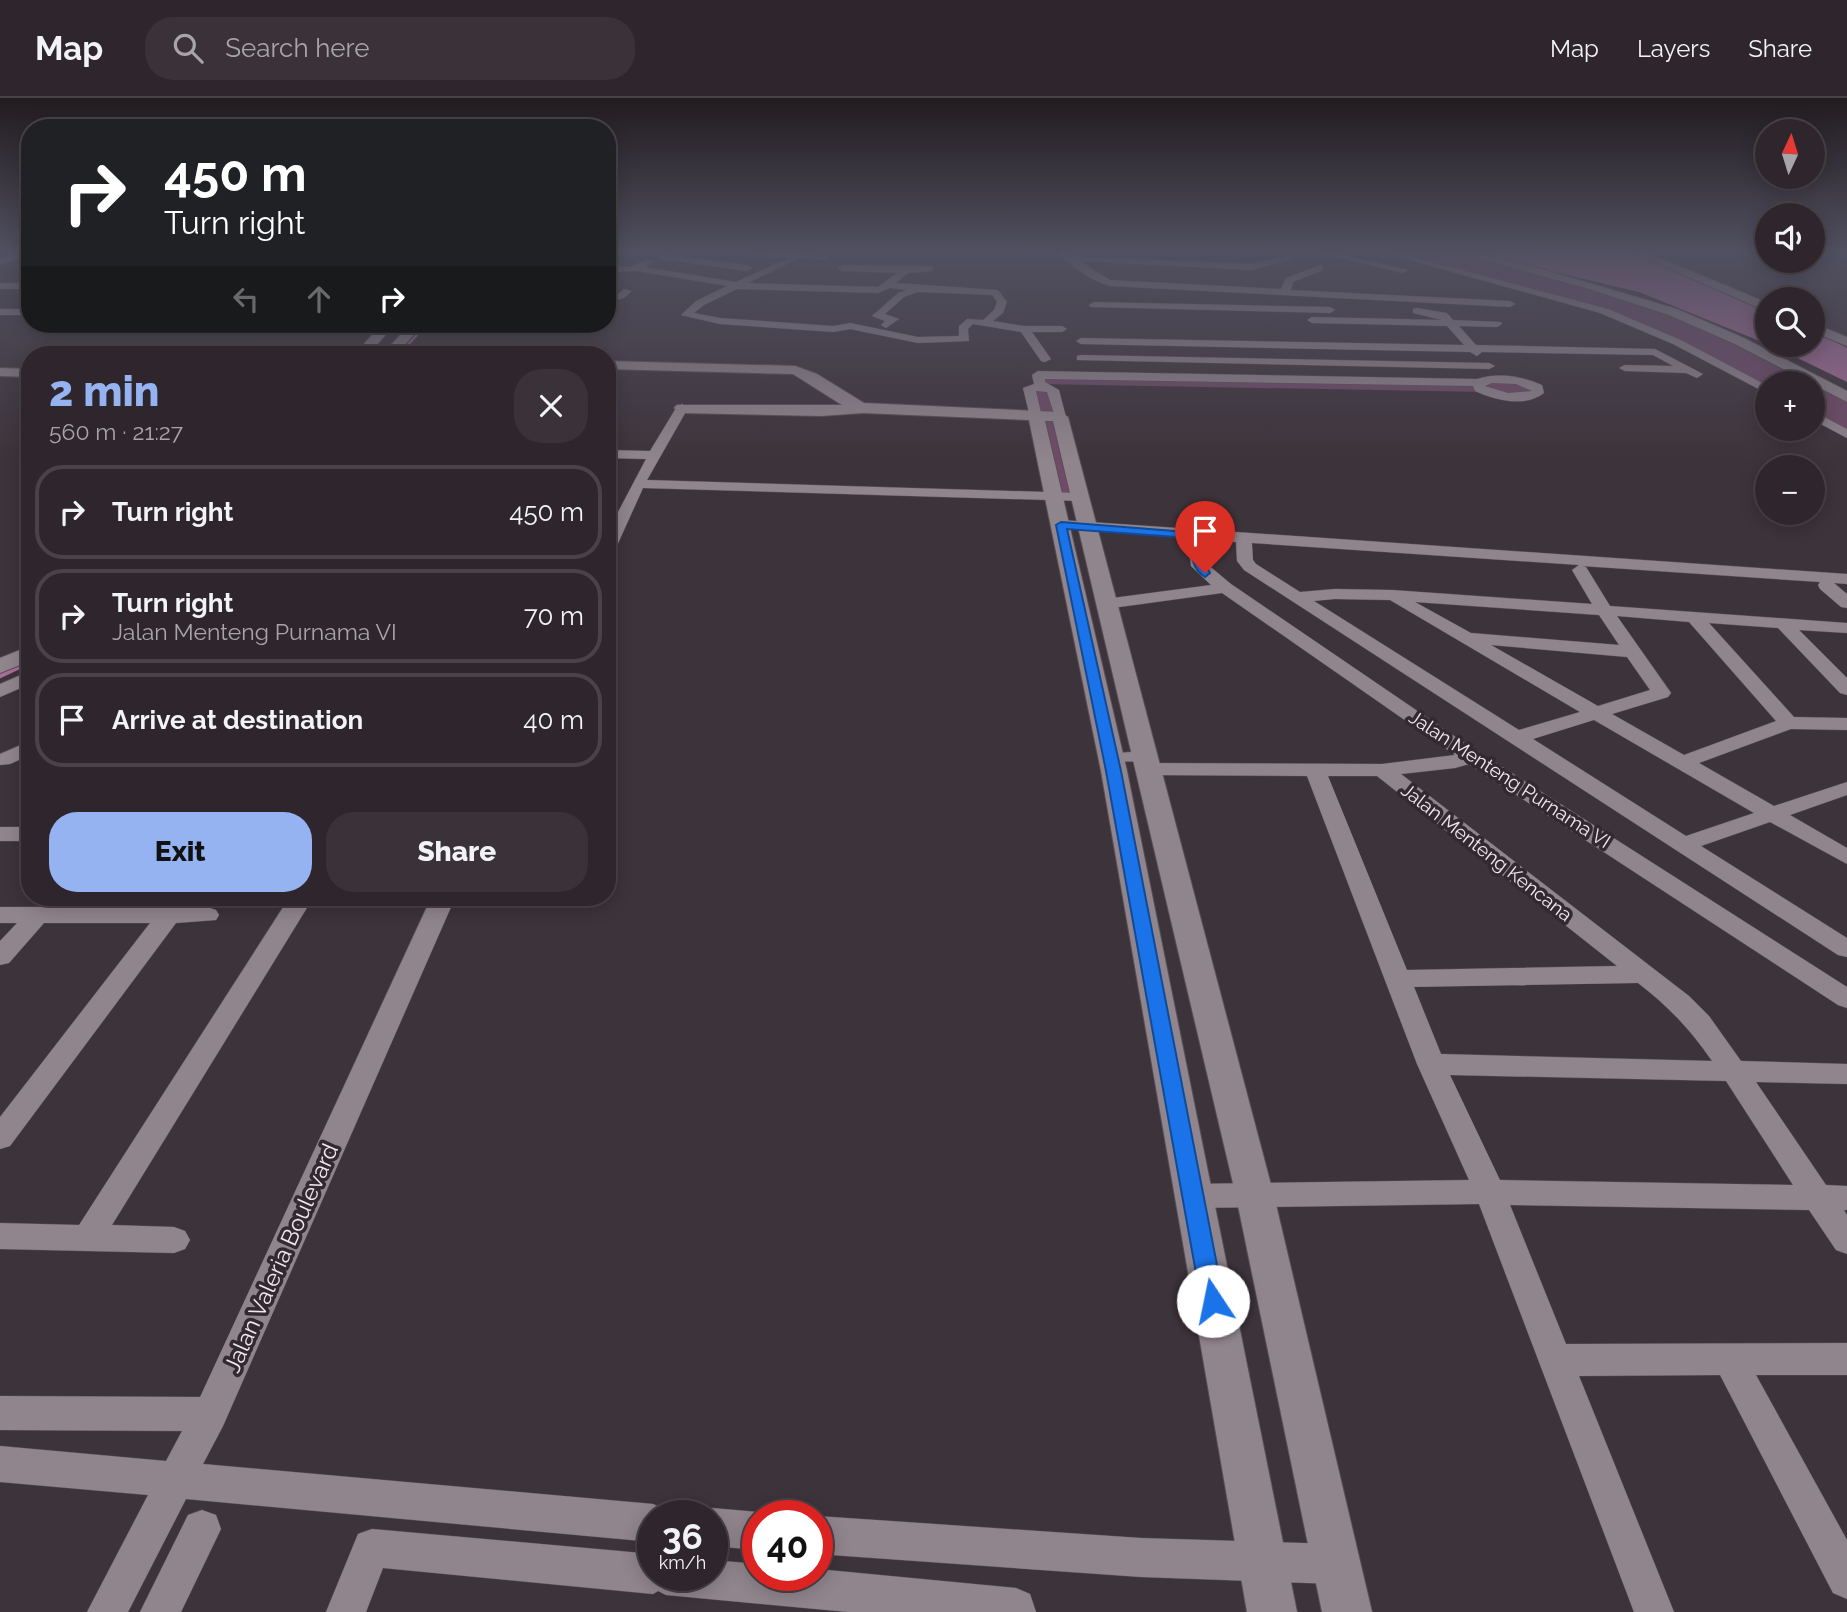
<!DOCTYPE html>
<meta charset="utf-8">
<style>
body{margin:0;font-family:Raleway,sans-serif;background:#3a3238;color:#f1f3f6;height:100vh;display:flex;flex-direction:column;font-size:26px;white-space:nowrap}
*{box-sizing:border-box;margin:0}
p{font-size:23px;color:#a7a5a9}
.icon{flex:none;width:38px;height:38px;fill:none;stroke:currentColor;stroke-width:2;stroke-linecap:round;stroke-linejoin:round}
.map{position:relative;flex:1;overflow:hidden}
.details{position:absolute;left:21px;top:248px;width:595px;height:560px;display:flex;flex-direction:column;background:#2e262c;border-radius:28px;box-shadow:0 4px 18px #0003,0 0 0 2px #494348}
.details>*{flex:none}
.banner{position:absolute;left:21px;top:21px;width:595px;height:214px;border-radius:28px;box-shadow:0 4px 18px #0003,0 0 0 2px #494348;background:#202124;color:#fff;overflow:hidden}
.needle{width:46px;rotate:4deg}
.fabs{position:absolute;left:1755px;top:21px;display:grid;gap:14px}
.fabs a{display:grid;place-items:center;width:70px;height:70px;border-radius:50%;background:#2e262c;box-shadow:0 4px 18px #0003,0 0 0 2px #494348;font-size:35px}
.speed{position:absolute;left:637px;top:1402px;display:flex;gap:14px;font-size:35px;font-weight:700;text-align:center}
.speed>*{display:grid;place-content:center;width:91px;height:91px;border-radius:50%;background:#2e262c;box-shadow:0 4px 18px #0003,0 0 0 2px #494348;line-height:1}
.speed small{font-size:18px;font-weight:400}
.speed .limit{border:10px solid #d22;background:#fff;color:#111}
.pin{position:absolute;display:grid;place-items:center;width:60px;height:60px;color:#fff;margin:-72px -30px;border-radius:50% 50% 50% 0;rotate:-45deg;box-shadow:0 0 7px #0007}
.pin .icon{rotate:45deg}
.me{position:absolute;width:77px;margin:-38px;rotate:349deg;stroke-linejoin:round;filter:drop-shadow(0 0 5px #0008)}
.turn{display:flex;align-items:center;gap:24px;height:147px;padding:0 28px;font-size:32px}
.turn .icon{width:91px;height:91px;stroke-width:2.5}
.turn b{display:block;font-size:49px;line-height:60px}
.lanes{display:flex;align-items:center;height:66px;padding:0 28px;background:#0003;justify-content:center;gap:35px;direction:ltr}
.lanes .off{opacity:.35}
.round{display:grid;place-items:center;flex:none;width:74px;height:74px;border-radius:28px;background:#3a3238}
.head{display:flex;align-items:center;justify-content:space-between;height:119px;padding:0 28px}
h1{font-size:42px;font-weight:800;line-height:52px;color:#95b2f1}
.primary-button{display:flex;gap:14px;margin-top:auto;padding:14px 28px}
.primary-button a{flex:1;height:80px;border-radius:28px;background:#95b2f1;color:#111;font-size:28px;font-weight:800;line-height:80px;text-align:center}
.primary-button a+a{background:#3a3238;color:#f1f3f6}
ul{padding:0;list-style:none}
li{display:flex;align-items:center;gap:21px;height:94px;margin:0 14px 10px;padding:0 14px;border:4px solid #494348;border-radius:28px}
li div{flex:1}
li b{display:block;font-size:26px}
li em{font-style:normal}
header{display:flex;align-items:center;gap:42px;box-sizing:border-box;height:98px;padding:0 35px;background:#2e262c;border-bottom:2px solid #494348}
header strong{font-size:33px}
nav{display:flex;gap:38px;margin-inline-start:auto;font-size:24px}
.search{width:490px;height:63px;background:#3a3238;display:flex;align-items:center;gap:18px;box-sizing:border-box;padding:0 24px;border-radius:28px;color:#a7a5a9;font-size:26px}
.map>svg:first-child{display:block}
.green{fill:#704a66}
.water{fill:#a86d99}
.lines{fill:none;stroke-linecap:round;stroke-linejoin:round}
.stream-far1{stroke:#a86d99;stroke-width:2.5}
.stream{stroke:#a86d99;stroke-width:4.5}
.minor-casing{stroke:#595056;stroke-width:1}
.tertiary-casing{stroke:#595056;stroke-width:2}
.minor{fill:#91858d;fill-rule:evenodd}
.tertiary{fill:#91858d;fill-rule:evenodd}
.route{fill:#1a73e8;stroke:#114b97;stroke-width:2}
.labels{text-anchor:middle;stroke-width:7;stroke-linejoin:round;paint-order:stroke}
.street-label{font-size:19px;fill:#efe8ed;stroke:#332930}
.near-street-label{font-size:23px;fill:#efe8ed;stroke:#332930}
</style>
<header>
<strong>Map</strong>
<div class="search"><svg class="icon" aria-label="search" viewBox="0 0 24 24"><circle cx="10" cy="10" r="6"/><path d="M15 15l6 6"/></svg>Search here</div>
<nav><a>Map</a><a>Layers</a><a>Share</a></nav>
</header>
<div class="map">
<svg width="1847" height="1514" viewBox="0 0 1847 1514">
<rect width="100%" height="100%" fill="#3d333a"/>
<!-- green -->
<g class="green">
<path d="M1381,153H1457L1592,188L1650,206L1847,299V338L1813,320V285H1768L1767,294L1641,228L1561,201Z"/>
<path d="M1038,277L1478,285L1501,281L1538,290L1531,298L1488,294L1040,286Z"/>
<path d="M1046,288L1079,399H1055L1029,290Z"/>
</g>
<!-- water -->
<g class="water">
<path d="M1466,153H1630L1767,211V246L1639,194Z"/>
<path d="M1813,232L1847,250V284L1771,247H1813Z"/>
</g>
<g class="lines">
<!-- stream-far1 -->
<path class="stream-far1" d="M403,252L417,237"/>
<!-- stream -->
<path class="stream" d="M0,578L30,564"/>
<!-- minor casing -->
<g class="minor-casing">
<g id="minor">
<path d="M22,153H30V156L0,167V161Z"/>
<path d="M752,153L800,154L829,159L825,162L800,160L748,185L878,189L897,175L842,173L837,170L842,167L930,168L933,169V173L908,175L896,185L998,192L1007,204L1003,215L993,223L1024,228H1062L1067,231L1062,234H1032L1051,261L1045,264L1041,263L1021,234L973,226L968,231L969,243L918,245L850,231L833,234L720,226L681,217L696,203L727,188L637,173L607,174V168L630,169L648,161L653,164L645,169L736,184L788,160L755,158L752,157ZM890,190L906,192L898,195L872,218L885,223L881,227L886,230L899,221L885,216L904,199L918,194L992,197L997,204L994,212L983,222L967,221L959,228V238L918,239L850,225L833,228L720,220L694,215L704,207L737,191L878,195Z"/>
<path d="M1056,153H1066L1072,158L1251,166L1287,158L1292,161L1251,172L1080,163L1110,182L1281,191L1286,180L1320,167L1323,168V172L1293,184L1291,192L1510,203L1515,206L1510,209L1110,188C1090,183 1069,166 1056,153Z"/>
<path d="M1310,153H1326L1408,172L1403,175Z"/>
<path d="M1377,153H1391L1608,211L1681,242L1768,288V296L1673,246L1600,215Z"/>
<path d="M663,156L747,167L752,170L747,173L660,161L659,159Z"/>
<rect x="0" y="185" width="30" height="6"/>
<path d="M624,191L632,193L624,200L607,204V198L618,196Z"/>
<path d="M1094,204L1330,209L1335,212L1330,215L1090,209L1089,207Z"/>
<path d="M1417,210L1447,215L1453,222L1501,224L1502,226L1497,229L1459,228L1476,247L1655,251L1703,276L1697,280L1686,275L1625,273L1619,270L1625,267L1673,268L1653,257L1482,254L1477,258L1470,254L1081,246L1076,243L1081,240L1464,247L1447,228L1312,225L1307,222L1312,219L1442,222L1413,215V211Z"/>
<rect x="0" y="211" width="30" height="6"/>
<path d="M381,226H394L389,229Z"/>
<path d="M1081,257L1489,265L1495,268L1489,271L1077,262V258Z"/>
<path d="M1038,273L1477,281C1499,274 1521,278 1542,287L1544,295C1525,310 1495,302 1475,293L1473,288L1045,281V284L1059,292L1066,319L1064,322H1056L1047,294L1036,293L1042,319L1036,323L1030,319L1023,290L1034,286L1032,277ZM1492,285L1516,286L1532,293L1508,295L1485,288Z"/>
<path d="M682,306L688,310L647,382L1079,395L1086,399L1079,403L643,390L615,452L607,457V435L646,361L607,360V352L650,353L676,310Z"/>
<path d="M1813,313L1847,331V340L1813,322Z"/>
<path d="M1061,422L1847,476V486L1834,485L1847,496V510L1841,509L1820,491L1818,487L1820,484L1582,468L1586,469L1610,508L1847,525V535L1799,532L1847,580V597L1840,595L1778,530L1709,525L1794,619L1847,620V632L1791,631L1699,665L1774,708L1847,684V697L1790,717L1847,750V766L1770,724L1701,748L1847,840V859L1838,857L1244,472L1237,463L1236,444L1203,441L1207,466L1231,486L1460,642L1847,889V910L1838,907L1469,666L1455,670L1401,676L1689,898L1709,918L1741,963L1847,966V986L1756,984L1826,1087L1847,1088V1112H1844L1847,1117V1156L1836,1152L1809,1112L1510,1107L1566,1246L1847,1245V1277H1756L1847,1442V1501L1833,1495L1720,1277L1579,1278L1674,1514H1634L1479,1106L1192,1110L1181,1107L1177,1098L1181,1089L1192,1086L1469,1082L1417,966L1307,678L1146,677L1139,675L1136,671L1139,667L1146,665L1382,666L1455,657L1222,495L1105,511L1099,510L1097,506L1099,502L1105,501L1211,487L1191,468L1188,440L1056,430L1053,427L1056,424ZM1252,445L1579,467L1572,472L1592,506L1392,492L1335,491L1300,494L1256,466L1253,462ZM1335,501L1390,502L1580,614L1519,632L1314,503ZM1415,504L1599,517L1619,547L1471,535ZM1617,518L1689,524L1776,623L1684,657L1612,616L1668,599L1671,595ZM1491,547L1627,559L1650,592L1598,608ZM1594,622L1754,715L1686,738L1533,641ZM1328,678H1377L1617,868L1407,872ZM1638,885C1668,908 1690,931 1712,963L1441,956L1414,889ZM1450,977L1726,983L1793,1087L1500,1082Z"/>
<path d="M30,573V586L0,599V586Z"/>
<path d="M30,643V657L10,666L0,667V656Z"/>
<path d="M1144,653L1151,655L1154,659L1151,663L1104,664L1101,660L1104,656Z"/>
<rect x="0" y="729" width="30" height="14"/>
<path d="M289,800H313L112,1127L174,1129L185,1133L190,1142L185,1151L174,1155L0,1151V1125L79,1127Z"/>
<path d="M431,800H455L223,1328L203,1366L653,1406L666,1412L669,1418H653V1444L186,1401L128,1514H87L148,1397L0,1384V1348L166,1363L182,1333L0,1332V1298L200,1299Z"/>
<path d="M0,809H207L216,812L219,817L216,822L176,825L10,1048L0,1051V1019L150,825H44L9,865L0,867V843L17,825H0Z"/>
<path d="M712,1410L758,1414L767,1418H758V1452L712,1448V1418H698Z"/>
<path d="M202,1412L216,1417L221,1431L181,1514H140L188,1417Z"/>
<path d="M817,1418L1141,1440L1336,1446L1350,1452L1356,1466L1350,1480L1336,1486L1141,1479L817,1456Z"/>
<path d="M372,1431L653,1456V1477H712V1462L758,1466V1477H817V1471L1016,1490L1030,1496L1036,1514H848L666,1497L658,1493L653,1496L383,1470L366,1514H326L358,1436Z"/>
</g>
</g>
<!-- tertiary casing -->
<g class="tertiary-casing">
<g id="tertiary">
<path d="M1451,153H1469L1542,171L1677,211L1744,240L1847,293V304L1735,246L1669,217L1589,191Z"/>
<path d="M1629,153H1643L1768,205V214Z"/>
<path d="M1813,225L1847,239V248L1813,234Z"/>
<path d="M382,226H395L368,257H354Z"/>
<path d="M410,226H423L396,257H382Z"/>
<path d="M607,263L795,268L817,276L864,305L1060,314L1068,319L1274,1098L1372,1514H1322L1236,1098L1053,323H1045L1127,673L1297,1514H1247L1101,673L1029,322L863,315L821,318L682,315L674,310L677,307H842L793,276L607,271Z"/>
<path d="M0,270L30,271V279L0,278Z"/>
<path d="M30,548V563L0,575V560Z"/>
</g>
</g>
<!-- minor -->
<use href="#minor" class="minor"/>
<!-- tertiary -->
<use href="#tertiary" class="tertiary"/>
</g>
<!-- sky -->
<linearGradient id="sky" x2="0" y2="1"><stop stop-color="#221c20"/><stop offset="0.42" stop-color="#515060"/><stop offset="1" stop-color="#515060" stop-opacity="0"/></linearGradient>
<rect width="1847" height="365" fill="url(#sky)"/>
<!-- route -->
<path class="route" d="M1061,424L1199,435L1203,462L1210,475L1205,479C1191,471 1191,454 1190,440L1067,431L1121,673L1224,1203L1221,1210L1213,1213L1205,1210L1201,1203L1106,673L1056,427Z"/>
<g class="labels">
<!-- street labels -->
<g class="street-label">
<text transform="translate(1510 681) rotate(33)" y="7">Jalan Menteng Purnama VI</text>
<text transform="translate(1487 754) rotate(38)" y="7">Jalan Menteng Kencana</text>
</g>
<!-- near-street labels -->
<g class="near-street-label">
<text transform="translate(281 1160) rotate(-66)" y="8">Jalan Valeria Boulevard</text>
</g>
</g>
</svg>
<div class="fabs">
<a><svg class="needle" viewBox="-14 -14 28 28"><path d="M0-13l5 13h-10z" fill="#e53935"/><path d="M0 13l5-13h-10z" fill="#a7a5a9"/></svg></a>
<a><svg class="icon" aria-label="sound" viewBox="0 0 24 24"><path d="M4 9h4l5-4v14l-5-4H4zM17 9q2 3 0 6"/></svg></a>
<a><svg class="icon" aria-label="search" viewBox="0 0 24 24"><circle cx="10" cy="10" r="6"/><path d="M15 15l6 6"/></svg></a>
<a>+</a>
<a>−</a>
</div>
<div class="speed"><div>36<small>km/h</small></div><div class="limit">40</div></div>
<div class="pin" style="left:1205px;top:475px;background:#d93025"><svg class="icon" aria-label="arrive" viewBox="0 0 24 24"><path d="M6 21V4h12l-3 4 3 4H6"/></svg></div>
<svg class="me" style="left:1213px;top:1203px" viewBox="-20 -20 40 40"><circle r="19" fill="#fff"/><path d="M0-13L10 11 0 6-10 11z" fill="#1a73e8"/></svg>
<div class="banner">
<div class="turn"><svg class="icon" aria-label="right" viewBox="0 0 24 24"><path d="M7 20v-9h11M14 6l5 5-5 5"/></svg><div><b>450 m</b>Turn right</div></div>
<div class="lanes"><svg class="icon off" aria-label="left" viewBox="0 0 24 24"><path d="M17 20v-9H6M10 6l-5 5 5 5"/></svg><svg class="icon off" aria-label="ahead" viewBox="0 0 24 24"><path d="M12 20V5M6 11l6-6 6 6"/></svg><svg class="icon" aria-label="right" viewBox="0 0 24 24"><path d="M7 20v-9h11M14 6l5 5-5 5"/></svg></div>
</div>
<section class="details">
<div class="head"><div><h1>2 min</h1><p>560 m · 21:27</p></div><a class="round"><svg class="icon" aria-label="close" viewBox="0 0 24 24"><path d="M6 6l12 12M18 6L6 18"/></svg></a></div>
<ul>
<li><svg class="icon" aria-label="right" viewBox="0 0 24 24"><path d="M7 20v-9h11M14 6l5 5-5 5"/></svg><div><b>Turn right</b></div><em>450 m</em></li>
<li><svg class="icon" aria-label="right" viewBox="0 0 24 24"><path d="M7 20v-9h11M14 6l5 5-5 5"/></svg><div><b>Turn right</b><p>Jalan Menteng Purnama VI</p></div><em>70 m</em></li>
<li><svg class="icon" aria-label="arrive" viewBox="0 0 24 24"><path d="M6 21V4h12l-3 4 3 4H6"/></svg><div><b>Arrive at destination</b></div><em>40 m</em></li>
</ul>
<div class="primary-button"><a>Exit</a><a>Share</a></div>
</section>
</div>
